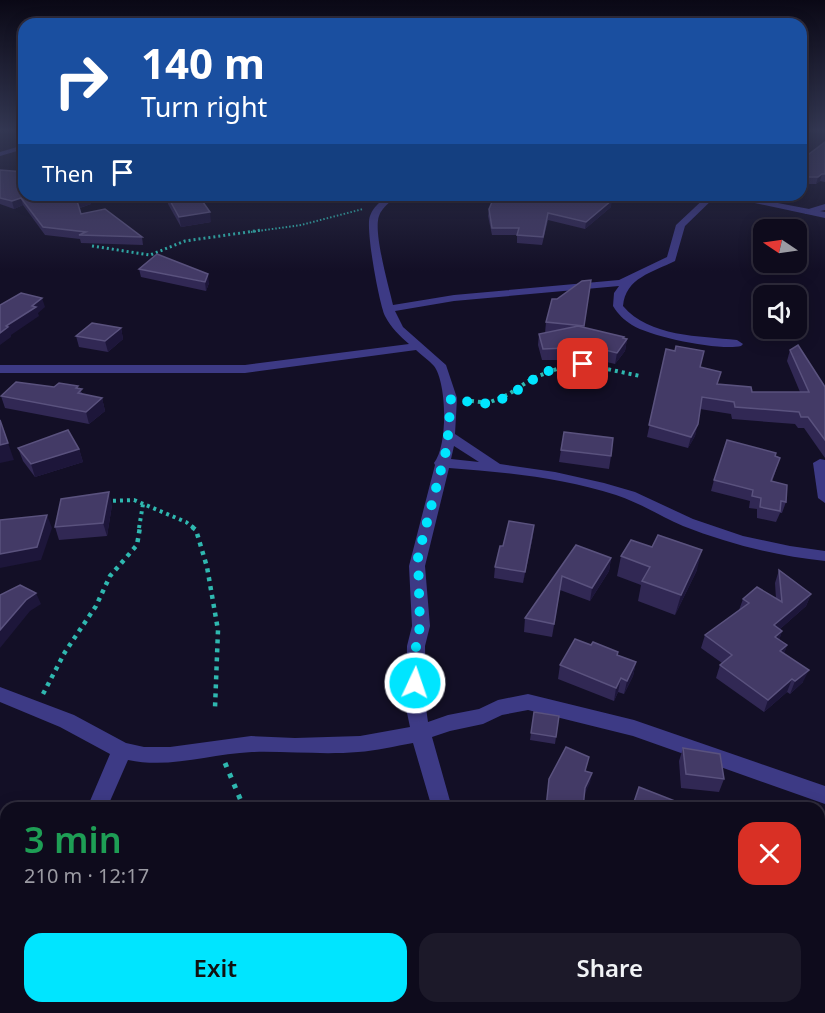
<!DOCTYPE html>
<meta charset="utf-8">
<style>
body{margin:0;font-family:"Noto Sans",sans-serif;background:#1c1929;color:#f1f3f6;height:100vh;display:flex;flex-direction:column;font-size:22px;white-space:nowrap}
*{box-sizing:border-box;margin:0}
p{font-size:20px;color:#9b9ba3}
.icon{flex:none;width:33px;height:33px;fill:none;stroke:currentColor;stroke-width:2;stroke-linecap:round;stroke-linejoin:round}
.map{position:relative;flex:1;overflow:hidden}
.drawer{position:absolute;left:0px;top:802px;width:825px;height:212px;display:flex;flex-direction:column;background:#0e0b1c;border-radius:18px 18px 0 0;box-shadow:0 3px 15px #0003,0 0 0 2px #2e2b3b}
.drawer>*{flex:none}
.hud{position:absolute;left:18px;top:18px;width:789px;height:183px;border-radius:18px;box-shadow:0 3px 15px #0003,0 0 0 2px #2e2b3b;background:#1a4fa0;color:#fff;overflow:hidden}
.needle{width:39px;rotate:283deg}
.tools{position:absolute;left:753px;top:219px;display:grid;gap:12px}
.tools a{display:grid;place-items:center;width:54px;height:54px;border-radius:12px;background:#0e0b1c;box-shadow:0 3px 15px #0003,0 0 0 2px #2e2b3b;font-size:30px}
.pin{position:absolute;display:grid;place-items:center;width:51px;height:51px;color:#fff;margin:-26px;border-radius:12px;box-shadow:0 3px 9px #0006}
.me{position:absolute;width:66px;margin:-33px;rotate:3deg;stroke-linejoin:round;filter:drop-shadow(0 0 4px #0008)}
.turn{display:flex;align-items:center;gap:21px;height:126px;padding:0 24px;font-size:27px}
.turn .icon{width:78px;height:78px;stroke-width:2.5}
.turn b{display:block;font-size:42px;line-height:51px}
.then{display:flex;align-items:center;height:57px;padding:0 24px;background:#0003;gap:12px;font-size:22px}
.round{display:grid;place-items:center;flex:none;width:63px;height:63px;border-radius:18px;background:#1c1929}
.overview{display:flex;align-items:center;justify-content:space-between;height:102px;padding:0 24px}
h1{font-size:36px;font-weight:600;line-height:45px;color:#1e9e55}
.action{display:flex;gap:12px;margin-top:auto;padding:12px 24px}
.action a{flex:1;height:69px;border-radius:18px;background:#00e5ff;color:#111;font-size:24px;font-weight:600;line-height:69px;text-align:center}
.action a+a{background:#1c1929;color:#f1f3f6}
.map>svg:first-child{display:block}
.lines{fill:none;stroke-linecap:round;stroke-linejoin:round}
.path-far4{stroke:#2fb8b0;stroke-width:2;stroke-dasharray:1.5 2;stroke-linecap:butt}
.path-far3{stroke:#2fb8b0;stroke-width:3;stroke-dasharray:2 3;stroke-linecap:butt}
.path-far2{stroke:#2fb8b0;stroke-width:4;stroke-dasharray:3 4;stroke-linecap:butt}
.path-far1{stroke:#2fb8b0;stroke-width:4.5;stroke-dasharray:4 5;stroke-linecap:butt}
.path{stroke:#2fb8b0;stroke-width:5;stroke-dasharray:4.5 7;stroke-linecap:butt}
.minor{fill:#3d3a85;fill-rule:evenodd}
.tertiary{fill:#3d3a85;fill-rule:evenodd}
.wall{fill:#312854}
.shaded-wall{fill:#1d163a}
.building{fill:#433a66;stroke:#5a527e;stroke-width:1.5}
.route{stroke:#00e5ff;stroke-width:10;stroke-dasharray:0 18}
</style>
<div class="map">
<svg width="825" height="1013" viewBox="0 0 825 1013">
<rect width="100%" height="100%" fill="#130f26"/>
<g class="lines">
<!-- path-far4 -->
<path class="path-far4" d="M251,232L301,225L363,209"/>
<!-- path-far3 -->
<path class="path-far3" d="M92,246L150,255L185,241L262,230"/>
<!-- path-far2 -->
<g class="path-far2">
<path d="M464,400L488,403L509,394L533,378L570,364H583L640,376"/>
<path d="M106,501L134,500L186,522L194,528"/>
<path d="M139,528L143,504"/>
</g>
<!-- path-far1 -->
<g class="path-far1">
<path d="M192,527L196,530L207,567L218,630L215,708"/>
<path d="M43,694L65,652L96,606L110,576L137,545L140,527"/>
</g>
<!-- path -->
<g class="path">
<path d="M225,763L244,808"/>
<path d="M329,1008L331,1013"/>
</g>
<!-- minor -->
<g class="minor">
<path d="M24,145V149L0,156V152Z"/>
<path d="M388,195H397C391,202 382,207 379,216C373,232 389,287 393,305L454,295L619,280L667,257L676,225L708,195H717L685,226L675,261C653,272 625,278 623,306C649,337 700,336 737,340L743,344L741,346C720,351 651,337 632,325C624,320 618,314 613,306L614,293L619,286L454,301L395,311L403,327L446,365L457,398L455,434L500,464L555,472L604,483L635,492L693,519L743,536L790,546L825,551V561C776,556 729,544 683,526C660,516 640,503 616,495C562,478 505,472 449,468L425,566L430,626L425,646L426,708L428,722L448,715L479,709L498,700L528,694L634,720L825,786V804L633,736L528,710L502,715L483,724L450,731L432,737L452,808H432L413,743C395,746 376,751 358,752C323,755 287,751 252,752C210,754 170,769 128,760L107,808H87L110,754L60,727L0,702V687L74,715L126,743L144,747H170L251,736L295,738L360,736L410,727L406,708L407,646L412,626L409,566L435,465L434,463C448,446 447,383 434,366C429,360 421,355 416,350L245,373H0V365H245L409,344C400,336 391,328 385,316C379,303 365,227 370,216C373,207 381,201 388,195ZM454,446L479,462L451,459Z"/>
<path d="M825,204V210L806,214L802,211Z"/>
<path d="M820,459L825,460V503L818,498L813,463Z"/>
<path d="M819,936L825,939V963L819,961Z"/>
<path d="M6,997V1008H22L20,1013H0V999Z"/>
<path d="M430,1008H456L455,1013H429Z"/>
<rect x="672" y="1008" width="26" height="5"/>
</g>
<!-- tertiary -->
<path class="tertiary" d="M718,195H735L825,212V218Z"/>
</g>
<!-- wall -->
<g class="wall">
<path d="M825,142V182L820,181L816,184H801V160Z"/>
<path d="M0,170L24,195H110L90,201L91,204L80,208L81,214L142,237L143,245L81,243L80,239L45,235L23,205L14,209L0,204Z"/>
<path d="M167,195L211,222L181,227L168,204Z"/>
<path d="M611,207L585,229L548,220L542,245L517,243V235H492L488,216L489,209Z"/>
<path d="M139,269L209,283L206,291L141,277Z"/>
<path d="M591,280L584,328L627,339L625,351L615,364L566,352L565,360H542L538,345L539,334L545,333L546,322L557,299Z"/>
<path d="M121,328L123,339L108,352L79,347L76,336Z"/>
<path d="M666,349L700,367L718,384L752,392H800L787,361L790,350L825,387V458L804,428H798L795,424L732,419L731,414L700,409L695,436L688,448L647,437Z"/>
<path d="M78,386V388L83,394L102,398L105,411L89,424L5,408L1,396L54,387Z"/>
<path d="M18,448L79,449L83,462L35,477L23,461Z"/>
<path d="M561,450L611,456L609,469L559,462Z"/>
<path d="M775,456L780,458L772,482L786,502L782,513H780L776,522L757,518V509L749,508L750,501L711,491L714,480Z"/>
<path d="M112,505L107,536L59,540L55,527Z"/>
<path d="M533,536L523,583L494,578L495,567L503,546Z"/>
<path d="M576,545L611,558L609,571L590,601L560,590L552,637L524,632L525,618Z"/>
<path d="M621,556L697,570L675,615L638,601L641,585L617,576Z"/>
<path d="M779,570L811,594L806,606L780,629L782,631L779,640L787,645L784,653L803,682L790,694L787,692L764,712L716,678L720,665L722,663L701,648L705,635L739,610L743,599H776L775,583Z"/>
<path d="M591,645L618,652V655L636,662L633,676L624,694L618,692L614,701L558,679L560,665Z"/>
<path d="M534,712L559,716L555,744L530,740Z"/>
<path d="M683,748L724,779L719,792L681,788L679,761Z"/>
<path d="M819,956L825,957V995L821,1001H819Z"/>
</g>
<!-- shaded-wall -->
<g class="shaded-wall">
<path d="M804,130H817L801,137V131Z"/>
<path d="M822,174L820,181L816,184L818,177Z"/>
<path d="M86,195H110L90,201L91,204L79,208L77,201Z"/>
<path d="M21,198L23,205L14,209L12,201Z"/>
<path d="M612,200L611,207L585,229L586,222Z"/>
<path d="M210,212L211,222L181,227L179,217Z"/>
<path d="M208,274L209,283L206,291L205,282Z"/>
<path d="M42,298L45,307L38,313L39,316L11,335V337L0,345V333L6,326Z"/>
<path d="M121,328L123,339L108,352L105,341Z"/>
<path d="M624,337L623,344L627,339L625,351L615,364L617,353Z"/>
<path d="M102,398L105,411L89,424L86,412Z"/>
<path d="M698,424L695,436L688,448L691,437Z"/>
<path d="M8,443L14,460L0,463V445Z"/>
<path d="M79,449L83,462L35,477L31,464Z"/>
<path d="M109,492L112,505L107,536L103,523Z"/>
<path d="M47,515L52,528L41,560L0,568V554Z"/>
<path d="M534,525L533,536L523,583L525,572Z"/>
<path d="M702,550L697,570L675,615L681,595Z"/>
<path d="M611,558L609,571L590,601L592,588Z"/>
<path d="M36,593L41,604L30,611L0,648V630L26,600Z"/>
<path d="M811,594L806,606L770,638L774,625Z"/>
<path d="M782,631L778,644L775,637Z"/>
<path d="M787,645L783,658L780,651Z"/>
<path d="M636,662L633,676L624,694L627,681Z"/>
<path d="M809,670L803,682L790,694L795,681Z"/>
<path d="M621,678L618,692L614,701L616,688Z"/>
<path d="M792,679L787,692L764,712L768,700Z"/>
<path d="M592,773L590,783L583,798L585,788Z"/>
</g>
<!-- building -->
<g class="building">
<path d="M825,142V174H822L818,177H801V160Z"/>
<path d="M0,170L24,172V195H87L89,197L77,201L81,214L105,209L142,237L79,235L86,232L43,227L21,198L12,201L0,198Z"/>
<path d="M167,195H198L210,212L179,217Z"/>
<path d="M495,195H604L612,200L586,222L548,213L543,237L517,235L519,228H492L489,209Z"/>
<path d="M157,254L208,274L205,282L139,269Z"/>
<path d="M591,280L584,326L546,322L552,299H557L582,281Z"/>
<path d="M21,293L42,298L32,306L36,307L6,326L8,327L0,333V305Z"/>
<path d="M92,323L121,328L105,341L76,336Z"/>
<path d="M578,326L624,337L623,338L627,339L617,353L564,340L566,348L543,349L539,334Z"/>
<path d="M798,345L825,387V440L808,417H801L799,412L735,407L734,402L702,397L698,424L691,437L649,425L666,349L675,351L676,346L704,351L700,367L721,372L717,384L751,387L752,392H809L790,350Z"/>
<path d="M16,382L54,387L59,383L78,386L76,388L82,389L78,393L102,398L86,412L1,396Z"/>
<path d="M0,420L8,443L0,445Z"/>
<path d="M68,430L79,449L31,464L18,448Z"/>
<path d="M564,432L613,438L611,456L561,450Z"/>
<path d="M727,440L776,453L775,456L780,458L771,481L787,485L786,502L781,501L780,511L760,507L761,498L752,496L753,490L714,480Z"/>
<path d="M109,492L103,523L55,527L61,499Z"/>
<path d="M47,515L37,547L0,554V520Z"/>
<path d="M509,521L534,525L525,572L495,567L500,546H503Z"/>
<path d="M658,535L702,550L681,595L642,581L650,567L621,556L631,540L652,547Z"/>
<path d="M576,545L611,558L592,588L562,576L554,624L525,618Z"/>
<path d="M779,570L811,594L774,625L782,631L775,637L787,645L780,651L809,670L795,681L792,679L768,700L720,665L732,655L705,635L749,603L743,599L757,587L782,602Z"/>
<path d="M20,585L36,593L26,600L0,630V595Z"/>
<path d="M575,639L591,645L593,642L618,652L617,655L636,662L627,681L621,678L616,688L560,665Z"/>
<path d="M534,712L559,716L556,737L531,733Z"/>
<path d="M566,747L589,757L585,771L592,773L585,788L583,808H546L549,779Z"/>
<path d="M683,748L720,754L724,779L686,774Z"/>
<path d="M639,787L680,803L679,808H632Z"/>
<path d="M819,956L825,957V988L819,987Z"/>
</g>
<!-- sky -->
<linearGradient id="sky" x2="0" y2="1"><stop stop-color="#0a0815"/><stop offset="0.48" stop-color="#333752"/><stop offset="1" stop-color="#333752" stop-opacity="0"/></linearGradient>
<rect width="825" height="271" fill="url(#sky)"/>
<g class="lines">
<!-- route -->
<path class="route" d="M415,683L416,646L420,626L418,556L447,447L451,398C463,400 477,405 489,403C521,397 540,362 583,364"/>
</g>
</svg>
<div class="tools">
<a><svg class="needle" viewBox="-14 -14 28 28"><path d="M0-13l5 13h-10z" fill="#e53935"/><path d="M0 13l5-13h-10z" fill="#9b9ba3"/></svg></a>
<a><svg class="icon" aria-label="sound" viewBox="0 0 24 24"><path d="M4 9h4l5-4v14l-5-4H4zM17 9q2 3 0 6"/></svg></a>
</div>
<div class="pin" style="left:583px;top:364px;background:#d93025"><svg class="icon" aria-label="arrive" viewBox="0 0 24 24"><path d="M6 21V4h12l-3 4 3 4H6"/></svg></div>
<svg class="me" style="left:415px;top:683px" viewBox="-20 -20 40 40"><circle r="17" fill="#00e5ff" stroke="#fff" stroke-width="3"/><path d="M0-11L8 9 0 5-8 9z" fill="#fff"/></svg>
<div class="hud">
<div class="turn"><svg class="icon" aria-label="right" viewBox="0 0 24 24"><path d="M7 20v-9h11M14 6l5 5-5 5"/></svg><div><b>140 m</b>Turn right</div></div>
<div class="then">Then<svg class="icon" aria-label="arrive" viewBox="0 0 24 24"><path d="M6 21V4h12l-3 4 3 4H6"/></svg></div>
</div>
<section class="drawer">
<div class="overview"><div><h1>3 min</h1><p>210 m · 12:17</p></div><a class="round" style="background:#d93025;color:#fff"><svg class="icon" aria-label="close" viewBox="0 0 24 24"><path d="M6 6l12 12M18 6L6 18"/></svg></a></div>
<div class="action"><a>Exit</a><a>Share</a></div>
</section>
</div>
